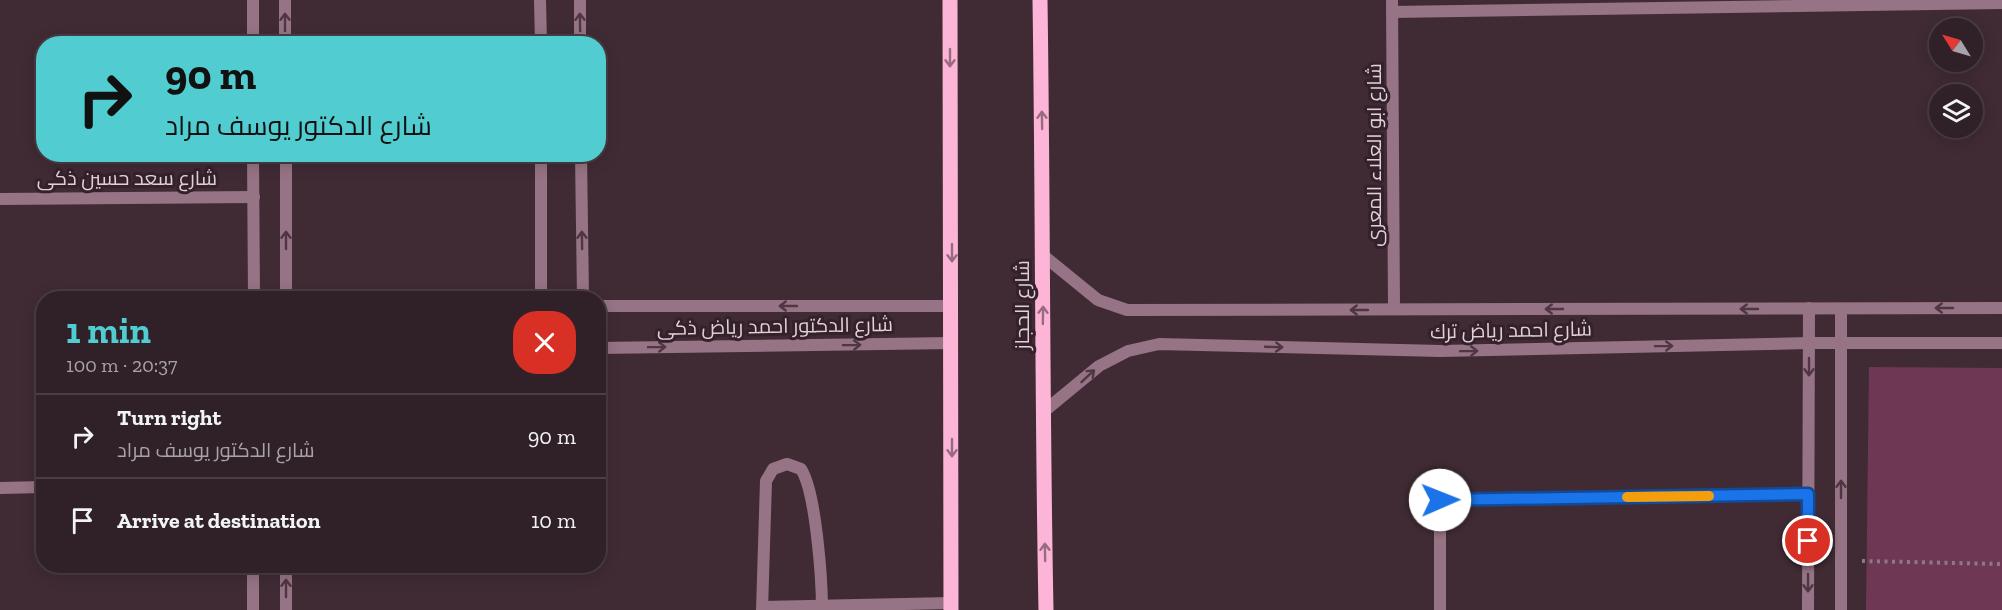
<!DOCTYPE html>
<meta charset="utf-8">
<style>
body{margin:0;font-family:"Zilla Slab",Cairo,serif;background:#382830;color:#f1f3f6;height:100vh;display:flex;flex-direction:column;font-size:22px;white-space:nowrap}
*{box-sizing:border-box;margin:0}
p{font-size:20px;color:#a8a3a8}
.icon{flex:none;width:33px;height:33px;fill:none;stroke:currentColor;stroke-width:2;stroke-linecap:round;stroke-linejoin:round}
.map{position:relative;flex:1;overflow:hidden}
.drawer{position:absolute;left:36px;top:291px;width:570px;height:282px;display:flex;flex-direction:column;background:#302028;border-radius:24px;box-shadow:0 3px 15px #0003,0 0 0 2px #4b3e45}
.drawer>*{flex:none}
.guide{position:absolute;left:36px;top:36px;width:570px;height:126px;border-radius:24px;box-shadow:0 3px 15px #0003,0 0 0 2px #4b3e45;background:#51ccd1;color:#111;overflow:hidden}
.needle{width:39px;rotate:307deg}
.controls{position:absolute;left:1929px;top:18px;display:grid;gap:12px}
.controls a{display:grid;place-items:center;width:54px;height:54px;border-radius:50%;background:#302028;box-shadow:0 3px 15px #0003,0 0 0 2px #4b3e45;font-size:30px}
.pin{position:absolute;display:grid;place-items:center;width:51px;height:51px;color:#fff;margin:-26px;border:3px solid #fff;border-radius:50%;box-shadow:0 2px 6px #0007}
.me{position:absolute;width:66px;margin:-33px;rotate:89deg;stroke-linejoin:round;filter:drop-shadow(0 0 4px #0008)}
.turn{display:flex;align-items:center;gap:21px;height:126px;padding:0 30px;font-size:27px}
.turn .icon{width:78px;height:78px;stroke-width:2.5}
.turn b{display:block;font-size:42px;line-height:51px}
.round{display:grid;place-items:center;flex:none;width:63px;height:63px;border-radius:24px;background:#382830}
.head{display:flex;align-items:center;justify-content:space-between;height:102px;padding:0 30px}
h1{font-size:36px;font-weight:800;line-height:45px;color:#51ccd1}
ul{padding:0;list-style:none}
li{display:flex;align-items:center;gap:18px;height:84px;padding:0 30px;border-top:2px solid #4b3e45}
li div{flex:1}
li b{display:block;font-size:22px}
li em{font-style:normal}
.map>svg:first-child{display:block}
.green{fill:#6e3854}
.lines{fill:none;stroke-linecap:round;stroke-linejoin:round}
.path{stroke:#8b7a82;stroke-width:4;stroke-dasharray:3 4.5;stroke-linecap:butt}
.lane{stroke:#977485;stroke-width:12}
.street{stroke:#977485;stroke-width:12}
.primary{stroke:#fdb5d7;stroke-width:15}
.oneway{stroke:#4e3642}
.oneway2{stroke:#996b81}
.route-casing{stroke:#114b97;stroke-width:15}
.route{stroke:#1a73e8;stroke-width:10}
.slow{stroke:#f59e0b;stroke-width:10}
.labels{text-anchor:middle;stroke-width:6;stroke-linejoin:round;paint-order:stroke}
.street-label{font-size:20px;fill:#dfd1d7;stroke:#35212b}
</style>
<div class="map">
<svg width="2002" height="610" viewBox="0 0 2002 610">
<rect width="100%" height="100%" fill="#402b35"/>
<!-- green -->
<path class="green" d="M1869,367L2002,368V610H1866Z"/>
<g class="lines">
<!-- path -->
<path class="path" d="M1862,561L2002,564"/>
<!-- lane -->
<g class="lane">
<path d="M763,607L951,603"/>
<path d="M762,610L766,481L773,469L787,464L801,469C816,492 822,580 822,610"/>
</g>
<!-- street -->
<g class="street">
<path d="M253,0V44"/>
<path d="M285,0V44"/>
<path d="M540,0L541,44"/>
<path d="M580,0V44"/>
<path d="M1392,0L1394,309"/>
<path d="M1392,12L2002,3"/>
<path d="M253,154L254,298"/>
<path d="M286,154V298"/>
<path d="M541,154V298"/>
<path d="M581,154L583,298"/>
<path d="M0,199L254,197"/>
<path d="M1044,256L1098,300L1127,310L2002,308"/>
<path d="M598,306H952"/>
<path d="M598,348L952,343"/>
<path d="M1042,413L1099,366L1128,351L1159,344L1440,351L1809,343H2002"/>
<path d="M0,488L44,487"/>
<path d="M253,610V566"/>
<path d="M286,610V566"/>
<path d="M1440,610V500L1808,494"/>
<path d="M1808,610L1809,308"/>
<path d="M1841,610V309"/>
</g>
<!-- primary -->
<g class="primary">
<path d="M950,0L951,610"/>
<path d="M1040,0C1043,203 1042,407 1046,610"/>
</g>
</g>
<!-- one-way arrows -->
<defs><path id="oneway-shaft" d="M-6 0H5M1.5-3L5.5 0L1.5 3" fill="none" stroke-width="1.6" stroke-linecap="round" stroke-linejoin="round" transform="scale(1.5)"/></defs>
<g class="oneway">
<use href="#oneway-shaft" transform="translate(285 22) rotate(-90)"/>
<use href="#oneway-shaft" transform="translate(580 22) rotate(-91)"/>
<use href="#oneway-shaft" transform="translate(286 240) rotate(-90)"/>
<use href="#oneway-shaft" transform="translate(582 240) rotate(-91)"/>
<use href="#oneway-shaft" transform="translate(788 306) rotate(-180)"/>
<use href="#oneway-shaft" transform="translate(1944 308) rotate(180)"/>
<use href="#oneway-shaft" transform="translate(1554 309) rotate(180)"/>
<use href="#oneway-shaft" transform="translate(1749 309) rotate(180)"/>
<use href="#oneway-shaft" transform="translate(1359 310) rotate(180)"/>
<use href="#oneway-shaft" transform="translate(852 345) rotate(-1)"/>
<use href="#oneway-shaft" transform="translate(1664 346) rotate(-1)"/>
<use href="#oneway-shaft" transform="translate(657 347) rotate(-1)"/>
<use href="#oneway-shaft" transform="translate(1274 347) rotate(2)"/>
<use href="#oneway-shaft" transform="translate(1469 351) rotate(-1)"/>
<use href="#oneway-shaft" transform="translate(1809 367) rotate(90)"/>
<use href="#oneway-shaft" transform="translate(1088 376) rotate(-43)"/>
<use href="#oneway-shaft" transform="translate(1841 489) rotate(-90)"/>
<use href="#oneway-shaft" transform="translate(1808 583) rotate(90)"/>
<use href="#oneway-shaft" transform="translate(286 588) rotate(-90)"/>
</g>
<g class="oneway2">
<use href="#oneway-shaft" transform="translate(950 58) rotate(90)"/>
<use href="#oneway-shaft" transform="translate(1042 120) rotate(-91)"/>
<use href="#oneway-shaft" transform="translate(952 253) rotate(90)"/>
<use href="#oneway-shaft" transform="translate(1043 315) rotate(-89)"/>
<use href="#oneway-shaft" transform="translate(952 448) rotate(90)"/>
<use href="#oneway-shaft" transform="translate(1045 552) rotate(-91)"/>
</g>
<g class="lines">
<!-- route casing -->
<g class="route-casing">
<path id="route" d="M1440,500L1808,494V541"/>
</g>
<!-- route -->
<use href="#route" class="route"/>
<!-- slow -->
<path class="slow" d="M1627,497L1709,496"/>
</g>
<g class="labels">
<!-- street labels -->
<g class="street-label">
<text transform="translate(1374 155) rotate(-90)" y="7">شارع ابو العلاء المعرى</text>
<text x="127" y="185">شارع سعد حسين ذكى</text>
<text transform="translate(1022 305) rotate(-90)" y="7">شارع الحجاز</text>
<text transform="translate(775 326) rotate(-1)" y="7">شارع الدكتور احمد رياض ذكى</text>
<text transform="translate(1511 330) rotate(-1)" y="7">شارع احمد رياض ترك</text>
</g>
</g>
</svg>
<div class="controls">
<a><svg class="needle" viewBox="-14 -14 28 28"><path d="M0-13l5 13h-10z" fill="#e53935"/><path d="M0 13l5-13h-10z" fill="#a8a3a8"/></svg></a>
<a><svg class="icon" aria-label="layers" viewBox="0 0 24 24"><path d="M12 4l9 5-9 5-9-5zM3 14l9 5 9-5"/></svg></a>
</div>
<div class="pin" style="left:1808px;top:541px;background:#d93025"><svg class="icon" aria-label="arrive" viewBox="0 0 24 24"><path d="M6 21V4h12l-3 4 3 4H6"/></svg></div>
<svg class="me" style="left:1440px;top:500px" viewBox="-20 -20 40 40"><circle r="19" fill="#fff"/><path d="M0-13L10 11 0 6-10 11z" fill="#1a73e8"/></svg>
<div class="guide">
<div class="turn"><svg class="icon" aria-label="right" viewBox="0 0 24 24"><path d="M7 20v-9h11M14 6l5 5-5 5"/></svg><div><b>90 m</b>شارع الدكتور يوسف مراد</div></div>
</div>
<section class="drawer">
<div class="head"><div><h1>1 min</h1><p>100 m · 20:37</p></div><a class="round" style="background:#d93025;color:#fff"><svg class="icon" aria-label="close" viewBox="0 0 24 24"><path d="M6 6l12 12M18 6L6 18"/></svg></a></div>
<ul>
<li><svg class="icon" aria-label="right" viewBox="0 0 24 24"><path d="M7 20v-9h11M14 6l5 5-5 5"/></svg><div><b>Turn right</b><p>شارع الدكتور يوسف مراد</p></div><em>90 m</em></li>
<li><svg class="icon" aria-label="arrive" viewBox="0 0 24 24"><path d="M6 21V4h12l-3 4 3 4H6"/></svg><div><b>Arrive at destination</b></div><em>10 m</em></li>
</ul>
</section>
</div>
